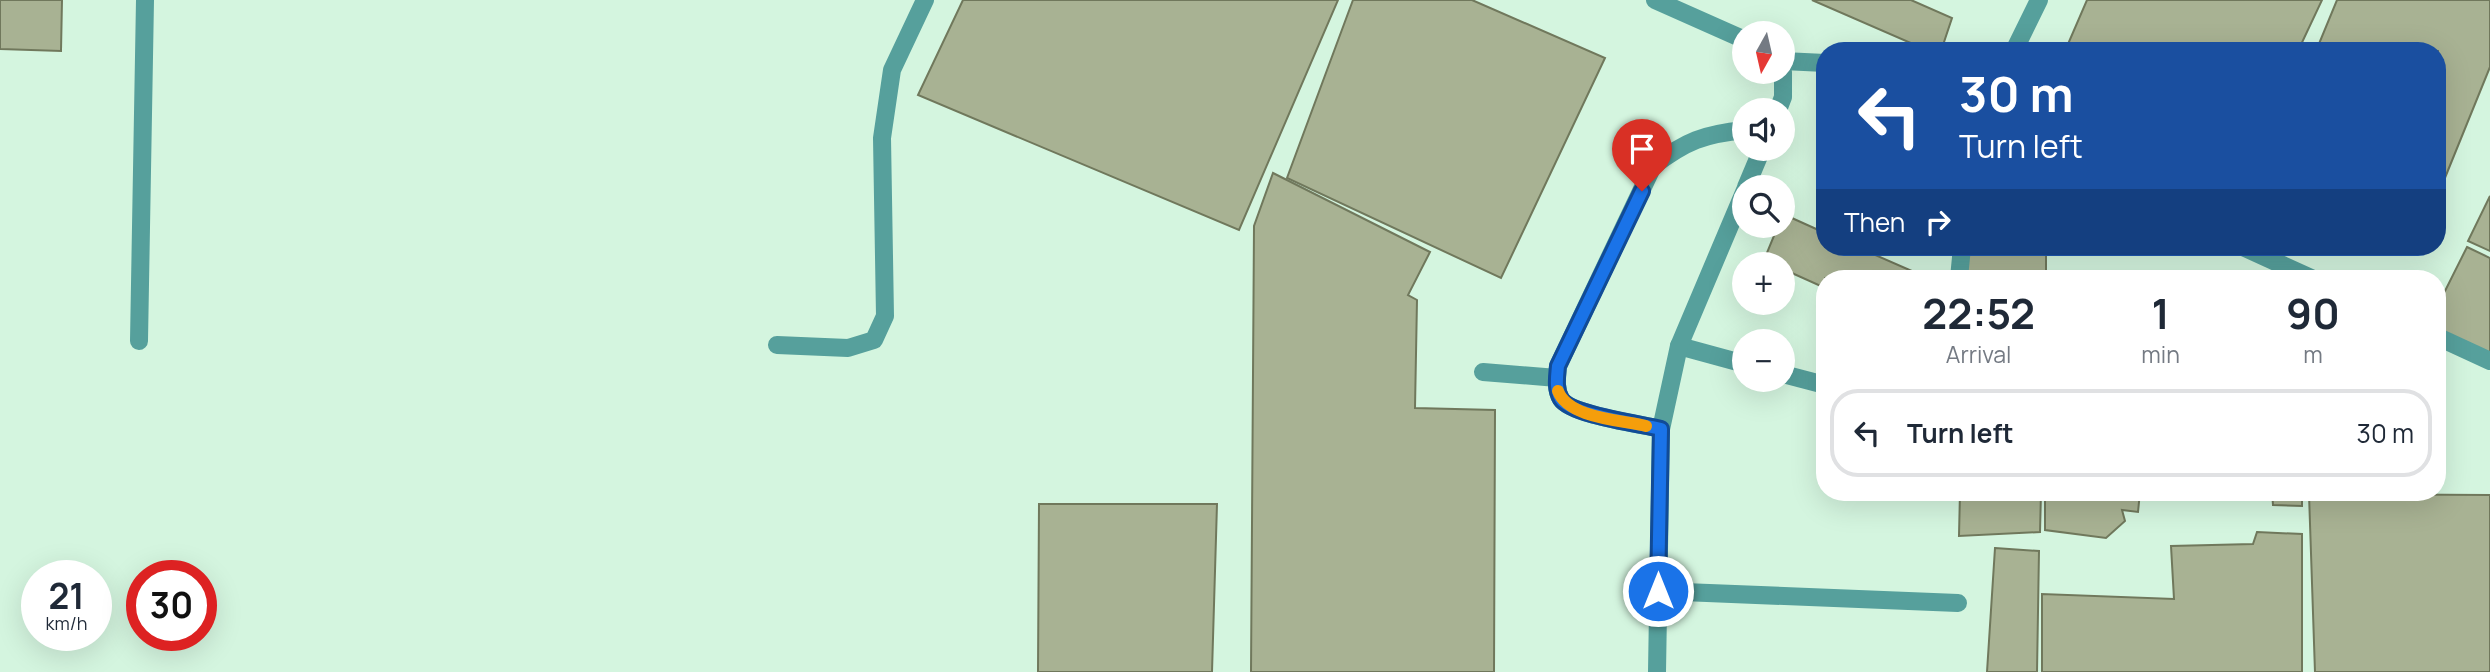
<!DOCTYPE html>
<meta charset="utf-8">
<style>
body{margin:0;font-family:Manrope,sans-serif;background:#f6f6f7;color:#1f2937;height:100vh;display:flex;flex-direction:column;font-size:26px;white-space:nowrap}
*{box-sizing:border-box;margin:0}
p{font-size:23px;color:#747a83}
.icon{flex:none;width:38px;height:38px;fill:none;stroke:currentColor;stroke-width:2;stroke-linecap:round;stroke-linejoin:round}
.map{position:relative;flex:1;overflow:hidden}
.drawer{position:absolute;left:1816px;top:270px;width:630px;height:231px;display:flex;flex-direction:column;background:#fff;border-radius:28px;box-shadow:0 7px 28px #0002}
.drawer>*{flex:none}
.banner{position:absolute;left:1816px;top:42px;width:630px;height:214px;border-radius:28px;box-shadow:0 7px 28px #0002;background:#1a4fa0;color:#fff;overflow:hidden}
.needle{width:46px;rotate:188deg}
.buttons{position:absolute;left:1732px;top:21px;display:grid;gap:14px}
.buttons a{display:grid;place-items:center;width:63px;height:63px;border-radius:50%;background:#fff;box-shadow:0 7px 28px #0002;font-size:35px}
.speed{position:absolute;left:21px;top:560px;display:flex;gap:14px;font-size:35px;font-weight:700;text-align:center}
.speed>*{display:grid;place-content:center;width:91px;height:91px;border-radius:50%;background:#fff;box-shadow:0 7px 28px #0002;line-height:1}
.speed small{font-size:18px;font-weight:400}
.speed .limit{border:10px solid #d22;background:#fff;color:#111}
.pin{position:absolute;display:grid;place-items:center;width:60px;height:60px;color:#fff;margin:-72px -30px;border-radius:50% 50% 50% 0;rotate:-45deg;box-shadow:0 0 7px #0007}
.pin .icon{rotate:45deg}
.me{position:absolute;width:77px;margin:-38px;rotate:0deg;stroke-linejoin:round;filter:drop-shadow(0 0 5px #0008)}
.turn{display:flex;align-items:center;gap:24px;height:147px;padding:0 28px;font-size:32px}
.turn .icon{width:91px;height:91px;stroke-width:2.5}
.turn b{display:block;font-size:49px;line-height:60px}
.then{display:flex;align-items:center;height:66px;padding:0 28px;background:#0003;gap:14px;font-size:26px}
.eta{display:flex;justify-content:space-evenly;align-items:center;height:119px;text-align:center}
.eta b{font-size:42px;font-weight:700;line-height:49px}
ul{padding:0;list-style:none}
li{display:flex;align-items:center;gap:21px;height:88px;margin:0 14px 10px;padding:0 14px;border:4px solid #e0e1e3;border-radius:28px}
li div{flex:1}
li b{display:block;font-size:26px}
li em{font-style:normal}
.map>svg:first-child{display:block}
.building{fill:#a8b293;stroke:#70785c;stroke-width:2}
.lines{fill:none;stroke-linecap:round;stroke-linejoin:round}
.minor{stroke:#56a09c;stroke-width:18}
.route-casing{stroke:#114b97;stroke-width:18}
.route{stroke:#1a73e8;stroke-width:12}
.slow{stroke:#f59e0b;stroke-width:12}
</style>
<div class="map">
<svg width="2490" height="672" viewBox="0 0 2490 672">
<rect width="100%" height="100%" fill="#d4f5df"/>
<!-- building -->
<g class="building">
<path d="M0,0H62L61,51L0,49Z"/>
<path d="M963,0H1338L1239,230L918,95Z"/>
<path d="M1353,0H1472L1605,58L1501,278L1287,178Z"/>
<path d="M1812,0H1911L1952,18L1941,51H1929Z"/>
<path d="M2087,0H2322L2298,51H2065Z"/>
<path d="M2337,0H2490V67L2438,195V51H2316Z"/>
<path d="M1273,173L1430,252L1408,295L1417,300L1415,408L1495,410L1494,672H1251L1254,226Z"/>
<path d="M2490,196V251L2468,241Z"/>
<path d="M1783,214L1825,233V247H1857L1921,275L1919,278H1825V288L1783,269V264L1764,260L1778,226H1783Z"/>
<path d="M1966,247H2028L2046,255V278H1965Z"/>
<path d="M2467,247L2490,258V358L2438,335V305Z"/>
<path d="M1960,492H2041L2040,532L1959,536Z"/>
<path d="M2045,492H2140L2138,512L2122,510L2125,521L2106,538L2045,530Z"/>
<path d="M2272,492H2302V506L2273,505Z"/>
<path d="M2309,494L2490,495V672H2315Z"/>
<path d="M1039,504H1217L1212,672H1038Z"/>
<path d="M2257,532L2302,534V672H2042V594L2174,599L2171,546L2253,544Z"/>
<path d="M1995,548L2039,551L2037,672H1987Z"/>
</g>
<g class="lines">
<!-- minor -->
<g class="minor">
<path d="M1655,0L1745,40"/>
<path d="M2014,51L2039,0"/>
<path d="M1783,61L1825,63"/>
<path d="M1778,110L1783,97V72"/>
<path d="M1746,187L1762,149"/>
<path d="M2243,247L2311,278"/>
<path d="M1959,278L1962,247"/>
<path d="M2438,337L2490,361"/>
<path d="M139,341L145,0"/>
<path d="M777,345L848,348L874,340L885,316L882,138L892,70L925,0"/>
<path d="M1679,346L1745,364"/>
<path d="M1483,372L1557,378"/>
<path d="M1783,374L1825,385"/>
<path d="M1661,429C1641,424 1571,415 1561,399C1555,389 1557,377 1558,366L1653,166C1686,141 1704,134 1745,130"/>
<path d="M1658,591L1958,603"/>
<path d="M1657,672L1661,429L1679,346L1745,190"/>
</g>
</g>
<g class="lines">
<!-- route casing -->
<g class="route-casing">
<path id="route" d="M1642,191L1558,366C1557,377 1555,389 1561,399C1571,415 1641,424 1661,429L1658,591"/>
</g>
<!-- route -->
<use href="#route" class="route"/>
<!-- slow -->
<path class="slow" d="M1558,391C1568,418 1621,420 1646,426"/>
</g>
</svg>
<div class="buttons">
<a><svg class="needle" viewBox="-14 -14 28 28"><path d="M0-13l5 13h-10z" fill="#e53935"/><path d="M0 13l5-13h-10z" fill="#747a83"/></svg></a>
<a><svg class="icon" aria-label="sound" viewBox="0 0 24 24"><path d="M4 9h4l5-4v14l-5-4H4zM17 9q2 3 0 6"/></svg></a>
<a><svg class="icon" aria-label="search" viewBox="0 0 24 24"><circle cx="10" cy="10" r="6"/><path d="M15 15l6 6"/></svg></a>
<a>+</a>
<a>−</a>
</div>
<div class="speed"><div>21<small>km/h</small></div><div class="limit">30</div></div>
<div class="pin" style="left:1642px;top:191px;background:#d93025"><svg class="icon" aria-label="arrive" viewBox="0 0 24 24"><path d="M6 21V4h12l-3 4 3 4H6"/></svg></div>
<svg class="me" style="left:1658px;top:591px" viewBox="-20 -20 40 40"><circle r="17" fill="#1a73e8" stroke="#fff" stroke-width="3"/><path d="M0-11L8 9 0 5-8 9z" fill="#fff"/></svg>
<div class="banner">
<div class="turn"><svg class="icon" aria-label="left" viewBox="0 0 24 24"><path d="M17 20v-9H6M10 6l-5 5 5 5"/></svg><div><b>30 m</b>Turn left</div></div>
<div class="then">Then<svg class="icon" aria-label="right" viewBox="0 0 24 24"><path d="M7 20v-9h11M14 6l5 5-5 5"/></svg></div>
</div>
<section class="drawer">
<div class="eta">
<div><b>22:52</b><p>Arrival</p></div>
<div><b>1</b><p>min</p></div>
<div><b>90</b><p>m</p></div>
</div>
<ul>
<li><svg class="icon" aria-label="left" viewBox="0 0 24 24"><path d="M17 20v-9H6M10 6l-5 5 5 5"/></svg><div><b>Turn left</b></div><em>30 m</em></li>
</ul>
</section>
</div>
